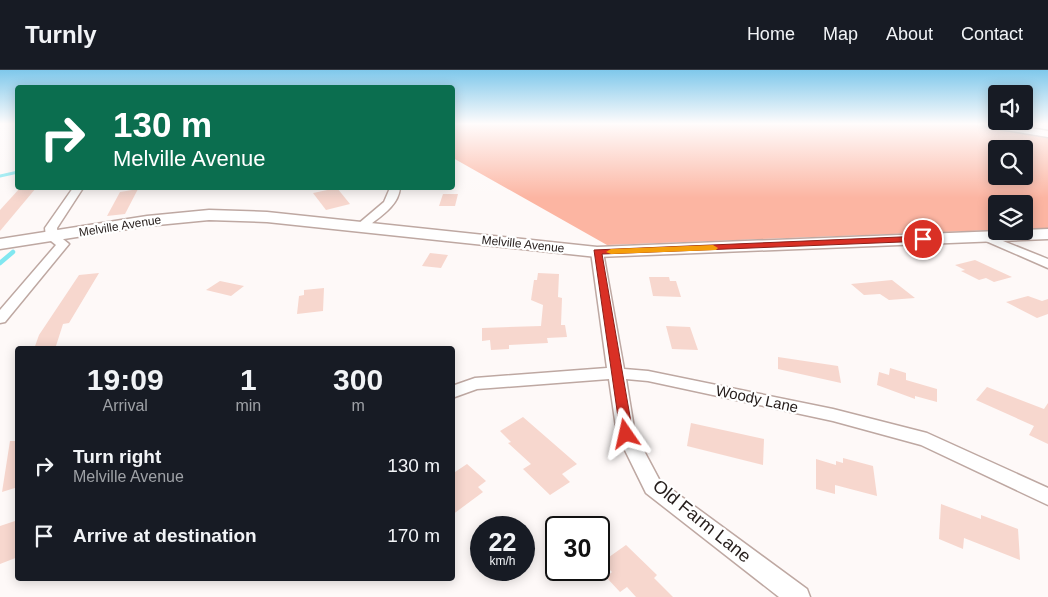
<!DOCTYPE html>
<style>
body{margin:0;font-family:Helvetica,sans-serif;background:#242831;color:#f1f3f6;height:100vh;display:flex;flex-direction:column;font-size:19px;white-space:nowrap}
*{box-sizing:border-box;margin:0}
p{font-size:16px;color:#9ea1a6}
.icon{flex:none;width:28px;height:28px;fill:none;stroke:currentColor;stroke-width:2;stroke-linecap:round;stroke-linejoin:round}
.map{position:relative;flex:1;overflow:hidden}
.drawer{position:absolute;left:15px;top:276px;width:440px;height:235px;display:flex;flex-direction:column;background:#171b24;border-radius:5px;box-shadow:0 2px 12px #0003}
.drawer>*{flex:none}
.top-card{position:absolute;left:15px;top:15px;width:440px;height:105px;border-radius:5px;box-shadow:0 2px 12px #0003;background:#0b6e4f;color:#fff;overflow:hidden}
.buttons{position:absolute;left:988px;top:15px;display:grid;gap:10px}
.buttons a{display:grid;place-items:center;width:45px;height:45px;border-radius:5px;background:#171b24;box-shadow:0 2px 12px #0003;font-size:25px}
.speed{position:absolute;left:470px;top:446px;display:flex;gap:10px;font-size:25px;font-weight:700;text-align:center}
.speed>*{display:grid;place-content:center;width:65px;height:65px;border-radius:50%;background:#171b24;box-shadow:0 2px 12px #0003;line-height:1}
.speed small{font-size:12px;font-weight:400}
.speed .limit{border:2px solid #111;border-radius:8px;background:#fff;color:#111}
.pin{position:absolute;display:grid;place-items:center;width:42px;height:42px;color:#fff;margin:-21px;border:2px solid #fff;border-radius:50%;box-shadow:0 1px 5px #0007}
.me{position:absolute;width:55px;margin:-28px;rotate:349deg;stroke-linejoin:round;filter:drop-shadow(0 0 4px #0008)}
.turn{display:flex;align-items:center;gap:18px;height:105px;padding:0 15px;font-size:22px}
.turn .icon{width:65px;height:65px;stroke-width:2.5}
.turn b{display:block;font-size:35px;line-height:42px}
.eta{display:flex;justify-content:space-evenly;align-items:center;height:85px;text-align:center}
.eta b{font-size:30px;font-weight:700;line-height:35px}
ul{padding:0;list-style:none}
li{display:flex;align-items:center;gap:15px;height:70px;padding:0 15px}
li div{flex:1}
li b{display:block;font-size:19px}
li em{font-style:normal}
header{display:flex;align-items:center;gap:30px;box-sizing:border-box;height:70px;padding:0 25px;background:#171b24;border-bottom:1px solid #363941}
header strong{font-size:24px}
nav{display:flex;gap:28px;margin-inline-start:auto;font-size:18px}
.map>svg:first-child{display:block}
.green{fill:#fcb5a2;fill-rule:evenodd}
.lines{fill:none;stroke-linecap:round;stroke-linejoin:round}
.stream-far1{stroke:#81e7f0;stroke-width:3}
.stream{stroke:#81e7f0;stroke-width:4.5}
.building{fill:#f7d7ce}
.street-casing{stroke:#bea8a2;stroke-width:3}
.secondary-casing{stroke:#bea8a2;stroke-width:3}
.street{fill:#fff;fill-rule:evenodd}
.secondary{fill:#fff;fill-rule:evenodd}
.route{fill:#d93025;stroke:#8d1f18}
.slow{fill:#f59e0b}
.labels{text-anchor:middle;stroke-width:4.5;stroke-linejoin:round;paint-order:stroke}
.far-street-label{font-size:12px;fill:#251d1b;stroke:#fff}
.street-label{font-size:15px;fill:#251d1b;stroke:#fff}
.near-street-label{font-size:18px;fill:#251d1b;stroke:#fff}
</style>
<header>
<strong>Turnly</strong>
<nav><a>Home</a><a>Map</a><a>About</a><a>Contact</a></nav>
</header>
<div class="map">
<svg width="1048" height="527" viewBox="0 0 1048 527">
<rect width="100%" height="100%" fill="#fef9f8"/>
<!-- green -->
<path class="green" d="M453,54H971L1048,67V158L1024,159V134H996V160L607,175L453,88ZM996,79H1024V106H996Z"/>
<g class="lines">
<!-- stream-far1 -->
<path class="stream-far1" d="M0,106L18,102"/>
<!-- stream -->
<path class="stream" d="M0,193L13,182"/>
</g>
<!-- building -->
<g class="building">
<path d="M20,118H36L0,161V140Z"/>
<path d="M337,118L350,134L326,140L313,123Z"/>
<path d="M138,119L125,144L107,146L120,122Z"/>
<path d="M443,124H458L455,136H439Z"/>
<path d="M430,183L448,185L441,198L422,196Z"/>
<path d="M975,190L1012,207L994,212L986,208L979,210L961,201L965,200L955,195Z"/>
<path d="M99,203L69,253L63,254L55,279H34L39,265L79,205Z"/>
<path d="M538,203L559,204L558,227L562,228L561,255H565L567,267L547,268L548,273L509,275V279L491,280L490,270L482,271V258L541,256L543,235L531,230L534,210H537Z"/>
<path d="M649,207H669L670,211H676L681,227L653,226Z"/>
<path d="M892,210L915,228L889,230L880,224L864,225L851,214Z"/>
<path d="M220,211L244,216L231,226L206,220Z"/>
<path d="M324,218L323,241L297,244L299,226L304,225V220Z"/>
<path d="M1028,226L1042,231L1048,229V244L1037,248L1006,232Z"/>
<path d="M666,256L690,257L698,280L672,279Z"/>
<path d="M778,287L838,296L841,313L778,299Z"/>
<path d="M890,298L906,303V310L937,319V332L915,326V329L877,315L879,302L889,305Z"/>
<path d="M987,317L1044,339L1048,333V374L1029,365L1034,356L976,330Z"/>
<path d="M523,347L577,394L562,404L570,412L550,425L523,399L531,394L508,373L511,372L500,361Z"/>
<path d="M691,353L764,369L763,395L687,376Z"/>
<path d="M10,371H18V417L2,422Z"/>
<path d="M843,388L873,396L877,426L835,415V424L816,419V389L836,395V391L843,393Z"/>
<path d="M467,394L486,411L478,417L483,422L452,445V404Z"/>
<path d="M941,434L981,449V445L1018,459L1020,490L964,468L963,479L939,469Z"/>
<path d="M18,450V487L0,494V456Z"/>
<path d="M626,475L657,505L654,508L673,527H636L627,517L620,522L606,507L612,502L602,492Z"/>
</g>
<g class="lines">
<!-- street casing -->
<g class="street-casing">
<g id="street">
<path d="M73,118H83L57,158L58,165L69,174L5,252L0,253V240L56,175L46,167L45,158Z"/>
<path d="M390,118H400C398,137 379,147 366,158H358V154L384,132Z"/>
<path d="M983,163L1048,189V198L979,168V164Z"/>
<path d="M597,178L603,182L624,299L648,301L833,339L927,363L1048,418V435L921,375L833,351L648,311L626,309L635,364L660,411L807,519L810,527H779L646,423L617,364L609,309L477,319L452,328V316L475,308L607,298L591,182Z"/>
</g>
</g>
<!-- secondary casing -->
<g class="secondary-casing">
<g id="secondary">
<path d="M982,54H1006L1048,61V67L987,57Z"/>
<path d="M209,140L267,142L597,177L1048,159V169L597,187L267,152L209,150L147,156L0,179V169L147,146Z"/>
</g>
</g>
<!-- street -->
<use href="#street" class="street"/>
<!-- secondary -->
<use href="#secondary" class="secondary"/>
</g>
<!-- sky -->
<linearGradient id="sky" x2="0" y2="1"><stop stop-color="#7fc8eb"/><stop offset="0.42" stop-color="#fffcfc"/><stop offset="1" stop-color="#fffcfc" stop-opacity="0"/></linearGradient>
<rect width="1048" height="128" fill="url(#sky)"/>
<!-- route -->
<path class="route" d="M923,166L926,167V171L602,184L633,364L631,368H621L594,180Z"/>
<!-- slow -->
<path class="slow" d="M713,175L718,178L716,180L611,184L606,182L611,179Z"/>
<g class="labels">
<!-- far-street labels -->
<g class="far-street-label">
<text transform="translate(120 156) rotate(-9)" y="4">Melville Avenue</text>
<text transform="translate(523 174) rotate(6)" y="4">Melville Avenue</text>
</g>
<!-- street labels -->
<g class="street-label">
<text transform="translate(757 329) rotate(12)" y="5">Woody Lane</text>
</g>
<!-- near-street labels -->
<g class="near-street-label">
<text transform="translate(702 451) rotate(39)" y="6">Old Farm Lane</text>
</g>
</g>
</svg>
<div class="buttons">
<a><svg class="icon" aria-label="sound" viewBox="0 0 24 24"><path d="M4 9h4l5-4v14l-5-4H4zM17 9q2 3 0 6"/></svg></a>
<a><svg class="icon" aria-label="search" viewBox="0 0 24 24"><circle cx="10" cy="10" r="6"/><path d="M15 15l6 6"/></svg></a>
<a><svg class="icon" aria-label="layers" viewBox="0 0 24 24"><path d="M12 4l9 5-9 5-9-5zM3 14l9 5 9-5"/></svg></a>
</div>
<div class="speed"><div>22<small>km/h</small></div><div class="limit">30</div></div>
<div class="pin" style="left:923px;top:169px;background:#d93025"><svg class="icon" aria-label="arrive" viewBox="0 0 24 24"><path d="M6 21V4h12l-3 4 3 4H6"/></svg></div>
<svg class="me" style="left:626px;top:364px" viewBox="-20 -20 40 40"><path d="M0-17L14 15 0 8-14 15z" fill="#d93025" stroke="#fff" stroke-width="4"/></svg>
<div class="top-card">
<div class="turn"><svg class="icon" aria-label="right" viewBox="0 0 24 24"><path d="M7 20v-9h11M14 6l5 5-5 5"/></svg><div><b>130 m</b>Melville Avenue</div></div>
</div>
<section class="drawer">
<div class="eta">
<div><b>19:09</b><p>Arrival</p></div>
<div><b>1</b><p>min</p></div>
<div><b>300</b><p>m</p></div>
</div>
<ul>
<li><svg class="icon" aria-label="right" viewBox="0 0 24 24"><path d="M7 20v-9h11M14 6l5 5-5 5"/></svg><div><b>Turn right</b><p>Melville Avenue</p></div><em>130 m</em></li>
<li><svg class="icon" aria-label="arrive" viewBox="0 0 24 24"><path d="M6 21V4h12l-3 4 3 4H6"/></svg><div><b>Arrive at destination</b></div><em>170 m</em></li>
</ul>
</section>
</div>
